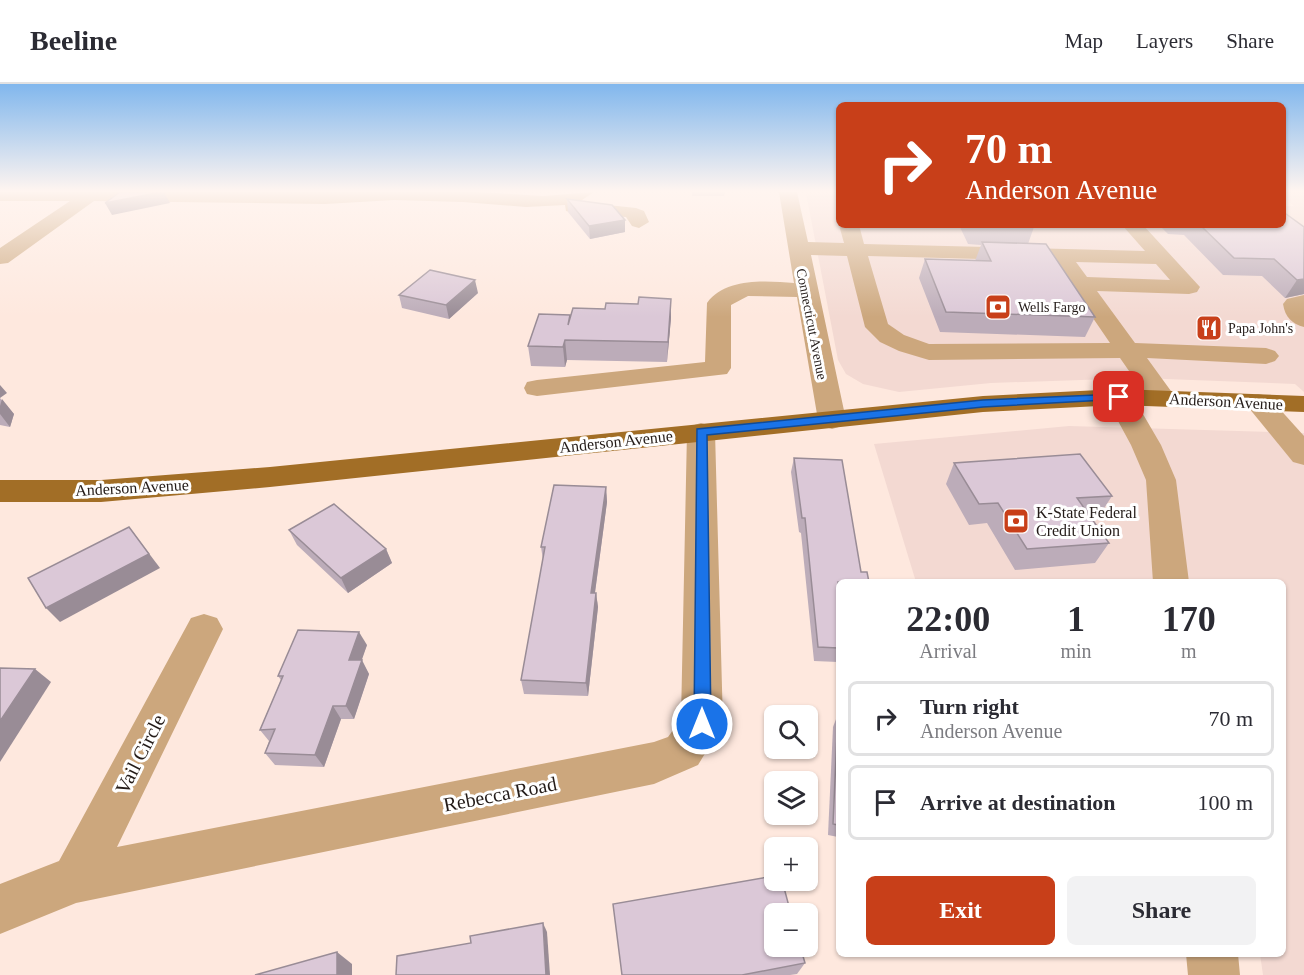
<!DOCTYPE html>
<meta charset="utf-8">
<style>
body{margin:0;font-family:Georgia,serif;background:#f2f2f3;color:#2b2b33;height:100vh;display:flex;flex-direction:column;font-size:22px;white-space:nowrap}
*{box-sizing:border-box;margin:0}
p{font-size:20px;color:#7c7c81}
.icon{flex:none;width:33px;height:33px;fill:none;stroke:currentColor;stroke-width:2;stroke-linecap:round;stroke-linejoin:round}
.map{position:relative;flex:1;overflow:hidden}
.side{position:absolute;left:836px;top:495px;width:450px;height:378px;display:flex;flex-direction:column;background:#fff;border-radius:9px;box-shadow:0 2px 4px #0004}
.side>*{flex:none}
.top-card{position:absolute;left:836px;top:18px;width:450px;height:126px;border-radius:9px;box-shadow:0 2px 4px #0004;background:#c83f19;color:#fff;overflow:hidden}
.tools{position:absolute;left:764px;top:621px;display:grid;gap:12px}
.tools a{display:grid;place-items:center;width:54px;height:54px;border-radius:9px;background:#fff;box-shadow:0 2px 4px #0004;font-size:30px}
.pin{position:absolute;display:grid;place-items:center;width:51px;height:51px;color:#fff;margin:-26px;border-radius:12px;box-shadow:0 3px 9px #0006}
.me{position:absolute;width:66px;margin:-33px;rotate:0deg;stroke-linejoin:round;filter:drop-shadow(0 0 4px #0008)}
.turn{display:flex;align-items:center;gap:21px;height:126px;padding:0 30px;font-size:27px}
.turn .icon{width:78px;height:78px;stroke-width:2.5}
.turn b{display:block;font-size:42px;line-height:51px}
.eta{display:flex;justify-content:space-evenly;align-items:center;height:102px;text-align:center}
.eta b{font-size:36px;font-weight:600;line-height:42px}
.button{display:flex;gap:12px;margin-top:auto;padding:12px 30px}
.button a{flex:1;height:69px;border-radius:9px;background:#c83f19;color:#fff;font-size:24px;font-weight:600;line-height:69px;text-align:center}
.button a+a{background:#f2f2f3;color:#2b2b33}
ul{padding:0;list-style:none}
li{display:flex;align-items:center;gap:18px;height:75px;margin:0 12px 9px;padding:0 18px;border:3px solid #e1e1e2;border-radius:9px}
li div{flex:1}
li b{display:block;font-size:22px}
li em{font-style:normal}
header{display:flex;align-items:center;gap:36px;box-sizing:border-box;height:84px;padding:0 30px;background:#fff;border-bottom:2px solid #e1e1e2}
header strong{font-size:28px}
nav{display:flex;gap:33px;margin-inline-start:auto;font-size:21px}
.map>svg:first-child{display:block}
.commercial{fill:#f3d9d2}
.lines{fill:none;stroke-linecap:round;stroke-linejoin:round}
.minor{fill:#cca77d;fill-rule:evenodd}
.major{fill:#a26e26;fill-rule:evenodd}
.wall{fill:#bcacb9}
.shaded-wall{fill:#998c96}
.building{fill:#dbc8d7;stroke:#998c96;stroke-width:1.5}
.route{fill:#1a73e8;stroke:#114b97;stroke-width:1.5}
.labels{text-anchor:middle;stroke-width:6;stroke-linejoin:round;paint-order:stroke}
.far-poi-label{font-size:14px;fill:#241c19;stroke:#fff;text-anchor:start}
.far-street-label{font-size:14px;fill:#241c19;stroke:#fff}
.street-label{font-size:16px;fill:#241c19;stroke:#fff}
.poi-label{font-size:16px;fill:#241c19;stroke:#fff;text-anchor:start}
.near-street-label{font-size:20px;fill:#241c19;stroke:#fff}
</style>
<header>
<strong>Beeline</strong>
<nav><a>Map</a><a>Layers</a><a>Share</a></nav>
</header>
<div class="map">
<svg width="1304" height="891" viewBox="0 0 1304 891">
<rect width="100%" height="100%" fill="#fee8de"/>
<!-- commercial -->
<g class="commercial">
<path d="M1283,108H1304V308L1295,300L1139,294L991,299L899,308L863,300L846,290L838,276L806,109L838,110V141H1282L1283,122H1294L1283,113Z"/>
<path d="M1069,342L1304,349V891H1263L1260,870H1282V498H916L874,360Z"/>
</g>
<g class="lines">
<!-- minor -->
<g class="minor">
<path d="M0,108H478L543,112L594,108L579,118L636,124L644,127L649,138L639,144L632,142L626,133L573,129L566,127L565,121L526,123L463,118L394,116L325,120L94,117L8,179L0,180V164L70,117H0Z"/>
<path d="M779,108H797L808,158L844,159L839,141H859L864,160L1145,167L1122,141H1143L1200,203L1197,208L1189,210L1097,207L1135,259L1266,264L1275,267L1279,272L1275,277L1266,280L1147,274L1176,314L1172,320L1162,322L1152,320L1120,274L929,276L899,267L880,258L865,243L847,172L811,171L846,336L842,342L832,345L822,342L818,336L797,213L748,212L731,221V284L727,290L537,312L527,310L524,304L527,298L537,296L705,278L707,219C726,193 767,197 794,199ZM868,172L1054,177L1110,259L929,260L904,251L888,240ZM1076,178L1156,180L1170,196L1087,193Z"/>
<path d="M1304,211V243C1292,240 1285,233 1283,220L1287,215Z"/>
<path d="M1119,305L1129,307L1133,313L1161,361L1176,396L1189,498H1153L1146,396L1131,361L1105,313L1109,307Z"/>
<path d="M1258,310L1268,312L1304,352V381L1293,378L1244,318L1248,312Z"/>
<path d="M701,339L711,342L715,348L723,640L698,681L654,700L76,819L0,850V800L59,777L191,534L204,530L217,534L223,545L117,763L654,658L668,653L681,635L687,348L691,342Z"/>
<path d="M1186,870H1238L1240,891H1188Z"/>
</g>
<!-- major -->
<path class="major" d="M1119,305L1304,312V328L1119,321L983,328L270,403L101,418H0V396H101L270,383L983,312Z"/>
</g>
<!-- wall -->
<g class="wall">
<path d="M692,108H725L724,112H692Z"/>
<path d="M567,115L625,136V148L590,155L568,128Z"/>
<path d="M959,141H1033L1034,143L1028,160L1095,233L1085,253L940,248L919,194L925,175L975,177L981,161L968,160Z"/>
<path d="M1159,141H1282L1304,210L1285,214L1262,192L1223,191L1184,151L1168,150Z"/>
<path d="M478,209L449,235L402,224L399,211Z"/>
<path d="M671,234L667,278L567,276L565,283L531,282L528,262Z"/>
<path d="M0,314L14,330L10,343L0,341Z"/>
<path d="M794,374L861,488L838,498V578L814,577L801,449L799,448L791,388Z"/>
<path d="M954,379L1112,412L1099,432L1090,433L1109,459L1095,479L1015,486L987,439L969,441L946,400Z"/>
<path d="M606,403L607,418L595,509H596L598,523L588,612L524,610L521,596L543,476L541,463Z"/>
<path d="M289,446L386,465L392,479L348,509L297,461Z"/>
<path d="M367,561L361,576L369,590L354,635H341L324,683L275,681L265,669L269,657L260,646L281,596L278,592Z"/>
<path d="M838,630V753L828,751L833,643Z"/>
<path d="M805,879L797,890L790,891H622Z"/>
</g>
<!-- shaded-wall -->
<g class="shaded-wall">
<path d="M161,108H164L170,119L112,131L105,119Z"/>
<path d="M625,136V148L590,155L589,142Z"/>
<path d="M1304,195V210L1285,214L1297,196Z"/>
<path d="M475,196L478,209L449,235L446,221Z"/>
<path d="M671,215V234L667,278L668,258Z"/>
<path d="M565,256L567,276L565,283L563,263Z"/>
<path d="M0,301L7,309L0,314Z"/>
<path d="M2,315L14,330L10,343L0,330V322Z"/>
<path d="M606,403L607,418L593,523L591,509Z"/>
<path d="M129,443L160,484L60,538L46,524Z"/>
<path d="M386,465L392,479L348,509L341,494Z"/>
<path d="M596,509L598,523L588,612L586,599Z"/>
<path d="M359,548L367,561L357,590L349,576Z"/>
<path d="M362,576L369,590L354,635L346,622Z"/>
<path d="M35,585L51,598L0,678V637Z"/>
<path d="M333,622L341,635L324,683L315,671Z"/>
<path d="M543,839L547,848L550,891H546Z"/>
<path d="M337,868L352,880V891H337Z"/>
</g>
<!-- building -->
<g class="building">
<path d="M120,108H161L105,119Z"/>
<path d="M567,115L612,121L625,136L589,142Z"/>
<path d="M1282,127L1304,143V195L1297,196L1274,175L1234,174L1200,141H1282Z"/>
<path d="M973,141H1033L1034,143L974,142Z"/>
<path d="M982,158L1046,160L1095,233L946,228L925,175L991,177Z"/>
<path d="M430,186L475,196L446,221L399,211Z"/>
<path d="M639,213L671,215L668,258L565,256L563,263L528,262L539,230L570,231L568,241L573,224L605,225L606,219L638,220Z"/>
<path d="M1080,370L1112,412L1077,414L1109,459L1027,465L998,419L979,420L954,379Z"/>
<path d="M794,374L842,376L861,488H867L869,498H838V564L818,563L805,434H802Z"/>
<path d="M554,401L606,403L591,509H596L586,599L521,596L545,463H541Z"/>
<path d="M334,420L386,465L341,494L289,446Z"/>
<path d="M129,443L149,470L46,524L28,494Z"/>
<path d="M298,546L359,548L349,576H362L346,622H333L315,671L265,669L275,645L260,646L283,592H278Z"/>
<path d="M0,584L35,585L0,637Z"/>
<path d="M838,630V741L833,740Z"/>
<path d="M774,792V796H782L791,830H774V862H800L805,879L742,891H622L613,820Z"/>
<path d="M543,839L546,891H396L397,872L471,859L470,852Z"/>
<path d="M337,868V891H255Z"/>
</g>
<!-- sky -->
<linearGradient id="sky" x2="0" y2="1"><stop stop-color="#81b7ed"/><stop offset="0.46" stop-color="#fff5f0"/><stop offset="1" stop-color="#fff5f0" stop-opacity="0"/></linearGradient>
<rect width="1304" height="233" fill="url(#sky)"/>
<!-- route -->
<path class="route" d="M1119,310L1123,311V315L983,323L707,351L711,640L708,646L702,648L696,646L694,640L697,345L983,316Z"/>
<!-- icons -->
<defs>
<g id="bank-square" transform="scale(1.35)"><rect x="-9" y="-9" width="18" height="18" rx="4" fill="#c83f19" stroke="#fff"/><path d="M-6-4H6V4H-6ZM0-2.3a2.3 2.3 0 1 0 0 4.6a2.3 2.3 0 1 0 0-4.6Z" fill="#fff"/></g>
<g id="restaurant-square" transform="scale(1.35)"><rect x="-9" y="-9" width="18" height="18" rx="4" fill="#c83f19" stroke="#fff"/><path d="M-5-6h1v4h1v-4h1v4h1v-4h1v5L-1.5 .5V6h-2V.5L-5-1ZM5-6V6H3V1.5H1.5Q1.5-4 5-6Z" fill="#fff"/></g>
</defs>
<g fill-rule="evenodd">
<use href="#bank-square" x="998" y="223"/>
<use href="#restaurant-square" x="1209" y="244"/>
<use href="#bank-square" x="1016" y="437"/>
</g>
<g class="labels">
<!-- far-poi labels -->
<g class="far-poi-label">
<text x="1018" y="228">Wells Fargo</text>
<text x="1228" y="249">Papa John's</text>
</g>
<!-- far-street labels -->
<g class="far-street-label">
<text transform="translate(812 240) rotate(79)" y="5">Connecticut Avenue</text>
</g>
<!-- street labels -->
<g class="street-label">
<text transform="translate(1226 317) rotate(3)" y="6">Anderson Avenue</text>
<text transform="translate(616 357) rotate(-6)" y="6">Anderson Avenue</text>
<text transform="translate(132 403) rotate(-3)" y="6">Anderson Avenue</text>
</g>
<!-- poi labels -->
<g class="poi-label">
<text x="1036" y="434">K-State Federal<tspan x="1036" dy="18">Credit Union</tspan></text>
</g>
<!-- near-street labels -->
<g class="near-street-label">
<text transform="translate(140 670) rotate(-63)" y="7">Vail Circle</text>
<text transform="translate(500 710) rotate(-11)" y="7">Rebecca Road</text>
</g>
</g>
</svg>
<div class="tools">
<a><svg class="icon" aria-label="search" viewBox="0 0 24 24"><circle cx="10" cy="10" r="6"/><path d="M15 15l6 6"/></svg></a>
<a><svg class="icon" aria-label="layers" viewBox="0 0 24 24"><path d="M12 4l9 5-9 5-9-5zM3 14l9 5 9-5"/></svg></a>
<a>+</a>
<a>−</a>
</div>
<div class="pin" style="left:1119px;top:313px;background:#d93025"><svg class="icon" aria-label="arrive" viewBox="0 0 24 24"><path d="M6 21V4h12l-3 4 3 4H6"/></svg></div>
<svg class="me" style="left:702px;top:640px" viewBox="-20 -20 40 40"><circle r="17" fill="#1a73e8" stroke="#fff" stroke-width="3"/><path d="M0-11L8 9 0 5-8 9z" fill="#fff"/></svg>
<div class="top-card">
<div class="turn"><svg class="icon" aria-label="right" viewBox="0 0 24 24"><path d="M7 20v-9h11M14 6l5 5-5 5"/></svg><div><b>70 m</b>Anderson Avenue</div></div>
</div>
<section class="side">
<div class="eta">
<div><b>22:00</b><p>Arrival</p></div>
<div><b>1</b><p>min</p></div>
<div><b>170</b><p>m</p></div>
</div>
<ul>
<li><svg class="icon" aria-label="right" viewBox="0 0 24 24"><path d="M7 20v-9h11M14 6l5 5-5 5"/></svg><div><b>Turn right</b><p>Anderson Avenue</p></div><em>70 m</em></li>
<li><svg class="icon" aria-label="arrive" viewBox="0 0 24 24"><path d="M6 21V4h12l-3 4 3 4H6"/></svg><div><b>Arrive at destination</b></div><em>100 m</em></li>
</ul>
<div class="button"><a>Exit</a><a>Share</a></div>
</section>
</div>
